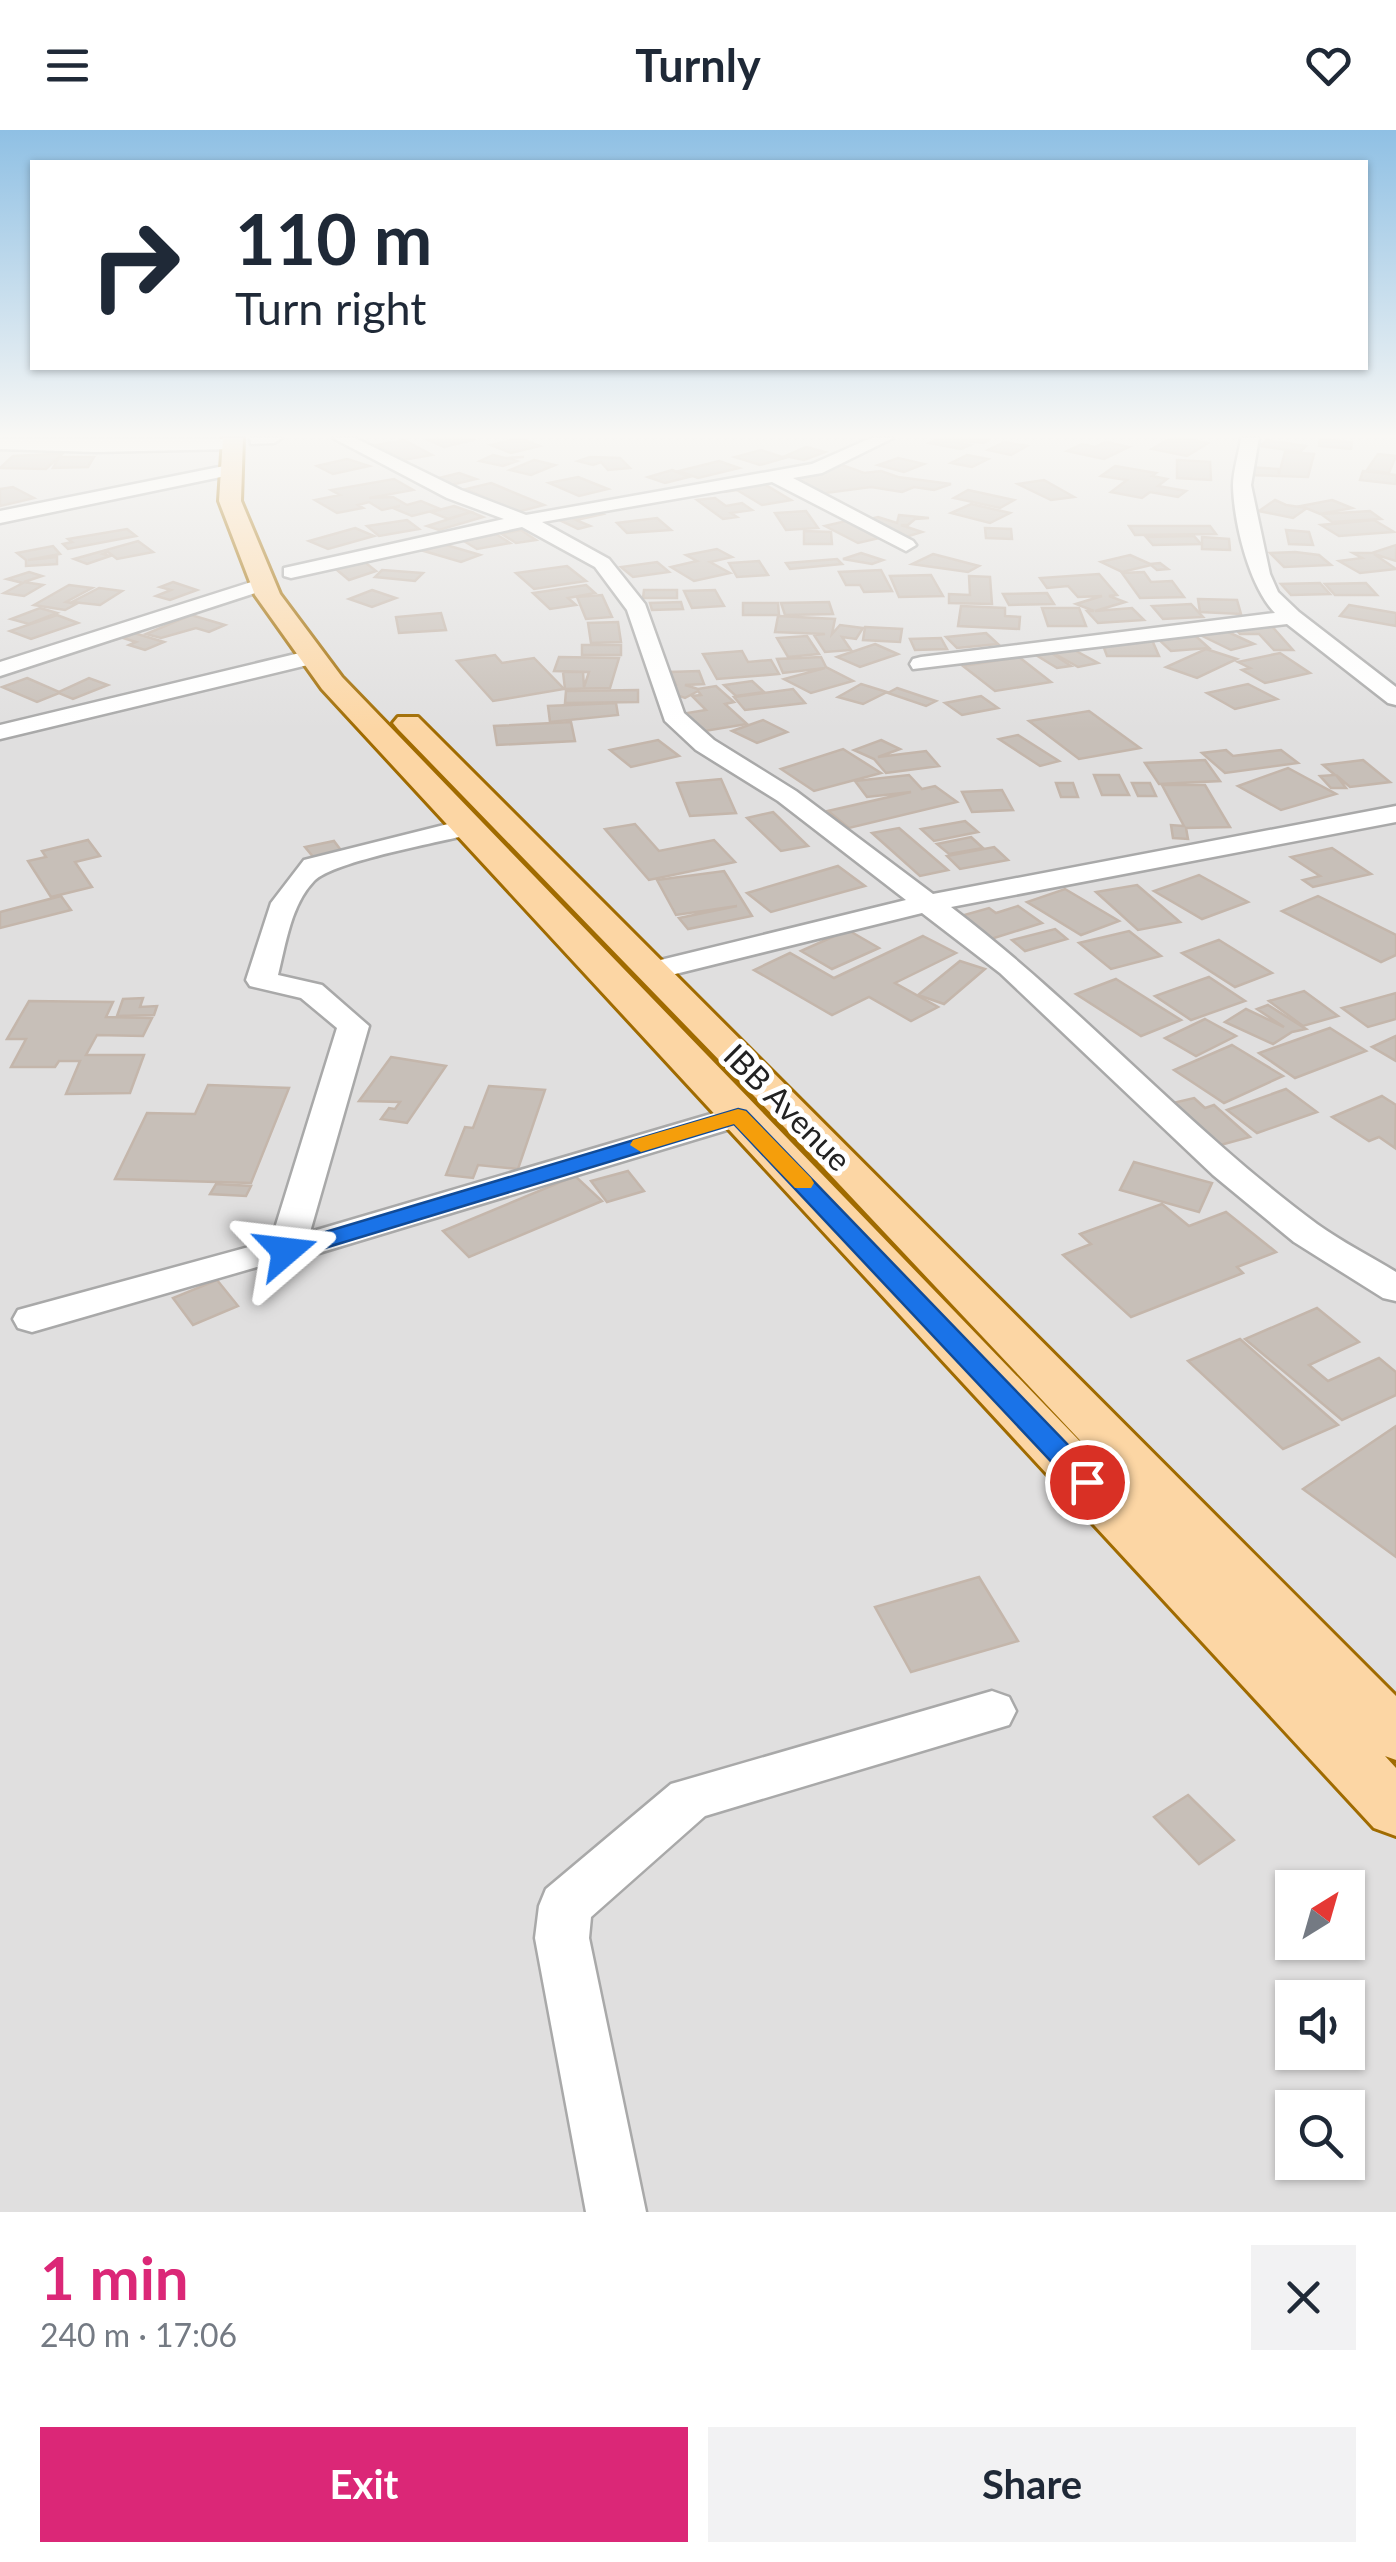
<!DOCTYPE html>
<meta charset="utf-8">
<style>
body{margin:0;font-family:Lato,sans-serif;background:#f2f2f3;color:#1f2937;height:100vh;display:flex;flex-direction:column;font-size:38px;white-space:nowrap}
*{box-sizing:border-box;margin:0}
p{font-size:32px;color:#747a83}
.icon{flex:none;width:55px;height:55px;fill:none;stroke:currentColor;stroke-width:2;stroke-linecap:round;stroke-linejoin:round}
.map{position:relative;height:2082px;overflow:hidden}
.sheet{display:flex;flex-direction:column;background:#fff;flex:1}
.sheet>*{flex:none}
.banner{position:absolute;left:30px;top:30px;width:1338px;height:210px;border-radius:0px;box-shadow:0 2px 8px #0004;background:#fff;color:#1f2937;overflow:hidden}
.needle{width:65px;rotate:37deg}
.controls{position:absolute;left:1275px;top:1740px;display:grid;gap:20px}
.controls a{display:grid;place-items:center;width:90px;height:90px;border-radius:0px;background:#fff;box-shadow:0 2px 8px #0004;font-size:50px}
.pin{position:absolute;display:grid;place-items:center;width:85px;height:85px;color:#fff;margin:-42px;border:5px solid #fff;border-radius:50%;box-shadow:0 2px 10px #0007}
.me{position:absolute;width:110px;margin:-55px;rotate:73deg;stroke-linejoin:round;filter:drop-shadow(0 0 8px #0008)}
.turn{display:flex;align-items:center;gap:35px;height:210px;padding:0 40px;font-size:45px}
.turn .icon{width:130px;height:130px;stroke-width:2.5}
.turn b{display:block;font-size:70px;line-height:85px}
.round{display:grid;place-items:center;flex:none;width:105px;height:105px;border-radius:0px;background:#f2f2f3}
.summary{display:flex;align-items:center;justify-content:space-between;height:170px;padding:0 40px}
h1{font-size:60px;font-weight:700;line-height:75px;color:#db2777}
.cta{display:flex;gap:20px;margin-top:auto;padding:20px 40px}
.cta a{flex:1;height:115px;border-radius:0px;background:#db2777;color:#fff;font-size:40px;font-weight:700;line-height:115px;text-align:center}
.cta a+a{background:#f2f2f3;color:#1f2937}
header{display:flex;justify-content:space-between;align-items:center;height:130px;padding:0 40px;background:#fff;font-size:45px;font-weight:700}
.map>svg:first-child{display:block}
.residential{fill:#e0dfdf;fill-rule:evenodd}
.building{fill:#c7bfb8;stroke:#c4b6ab;stroke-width:2.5}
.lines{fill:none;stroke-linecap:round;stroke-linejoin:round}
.minor-casing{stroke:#a9a9a9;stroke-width:5}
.major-casing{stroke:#a06b00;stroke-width:6}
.minor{fill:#fff;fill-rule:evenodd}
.major{fill:#fcd6a4;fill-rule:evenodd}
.route{fill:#1a73e8;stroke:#114b97;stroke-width:2.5}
.slow{fill:#f59e0b}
.labels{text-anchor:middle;stroke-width:10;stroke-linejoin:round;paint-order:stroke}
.street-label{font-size:32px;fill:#222;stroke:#fff}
</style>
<header><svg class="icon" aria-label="menu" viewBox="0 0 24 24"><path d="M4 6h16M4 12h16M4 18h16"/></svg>Turnly<svg class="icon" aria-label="heart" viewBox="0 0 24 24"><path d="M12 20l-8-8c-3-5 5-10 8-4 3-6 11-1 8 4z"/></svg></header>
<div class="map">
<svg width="1396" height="2082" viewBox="0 0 1396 2082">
<rect width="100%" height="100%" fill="#f2efe9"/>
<!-- residential -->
<path class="residential" d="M0,308H1396V2082H0ZM1292,1758H1348V1812H1292ZM1292,1868H1348V1922H1292ZM1292,1978H1348V2032H1292Z"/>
<!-- building -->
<g class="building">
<path d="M437,308H468L473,310L444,317L428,310Z"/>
<path d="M520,308L540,316L511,323L491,315Z"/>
<path d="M940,308H972L988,310L984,313L964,311L959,313L970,315L961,319L929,313Z"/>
<path d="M1171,308H1182L1208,313L1187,326L1152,319Z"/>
<path d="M1320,309L1352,312L1351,319L1319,316Z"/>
<path d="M404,310L432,325L403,330L376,315Z"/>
<path d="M1267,310L1306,316L1300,322L1260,316Z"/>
<path d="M1004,312L1027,316L1011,325L988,320Z"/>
<path d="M1106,312L1129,317L1104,329L1067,321L1082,314L1095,317Z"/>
<path d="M806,317L825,322L804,330L785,326Z"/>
<path d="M761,320L785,328L760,335L735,327Z"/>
<path d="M1285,322L1314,324L1308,347L1248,345V337L1278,339L1279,344Z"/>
<path d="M52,324H62L46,339L0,338L13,326Z"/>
<path d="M1378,324L1396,326L1389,343L1367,340Z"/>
<path d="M493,325L505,328L524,327L507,328L517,331L503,336L480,331Z"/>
<path d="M967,325L988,329L972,337L951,333Z"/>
<path d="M59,327H94L88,337L53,338Z"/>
<path d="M590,327L620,328L630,338L608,340L601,332L593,335L578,331Z"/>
<path d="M898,328L924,334L904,342L878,335Z"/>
<path d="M347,329L369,336L333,344L317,336Z"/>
<path d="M534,330L555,335L531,345L510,340Z"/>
<path d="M1177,330L1210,332L1211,350L1177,348Z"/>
<path d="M719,331L739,338L698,348L679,341Z"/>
<path d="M842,335L864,343L881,341L898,347L951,354L934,360L914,357L902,362L871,357L818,364L794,350Z"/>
<path d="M1115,336L1156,343L1152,346L1167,349L1158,356L1186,361L1178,367L1150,362L1142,368L1111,362L1127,350L1101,346Z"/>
<path d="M672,340L689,347L665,353L648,347Z"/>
<path d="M1363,341L1396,345V354L1360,350Z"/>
<path d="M459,343L476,349L451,355L435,349Z"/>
<path d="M578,347L608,359L579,366L549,353Z"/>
<path d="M394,349L413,360L369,368L393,367L407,375L421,371L440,379L412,386L393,378L400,376L382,380L369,372L358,375L363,378L337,383L315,370L340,365L331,360Z"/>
<path d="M1044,350L1074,367L1051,370L1018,354Z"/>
<path d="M759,351L791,370L762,375L737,360L724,362L717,357Z"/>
<path d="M491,353L544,375L517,382L466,359Z"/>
<path d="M13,357L34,368L0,376V359Z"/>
<path d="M968,360L1014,370L1000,378L954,368Z"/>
<path d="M715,368L726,376L742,373L752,380L731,383L737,387L723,389L697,370Z"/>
<path d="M1275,370L1286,375L1307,378L1293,388L1259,381Z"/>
<path d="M1332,370L1352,378L1320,384L1301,376Z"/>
<path d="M971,374L1010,383L990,393L951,383Z"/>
<path d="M454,376L471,382L448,389L431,382Z"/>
<path d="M594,379L603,384L576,390L590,396L578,399L555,388Z"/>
<path d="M806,381L818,398L786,400L775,383Z"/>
<path d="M1370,381L1381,389L1332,392L1321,384Z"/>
<path d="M471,382L483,387L439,400L427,396Z"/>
<path d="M899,385L929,388L915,389L908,395H901L922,402L906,407L862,391L878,387L897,393Z"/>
<path d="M657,388L671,400L627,403L617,393Z"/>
<path d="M407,390L419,399L379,406L367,396Z"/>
<path d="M1374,390L1394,402L1339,406L1321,395Z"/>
<path d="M846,391L879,408L858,413L825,396Z"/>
<path d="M1129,396H1210L1216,404L1135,405Z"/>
<path d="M355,398L374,406L328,419L309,411Z"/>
<path d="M985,398L1011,399L1012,409L986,408Z"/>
<path d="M127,399L136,406L68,419L63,414L72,412L68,409Z"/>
<path d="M521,400L536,410L516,413L502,404Z"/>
<path d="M1286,400L1309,402L1313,415L1289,414Z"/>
<path d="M804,401L831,402L832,414H804Z"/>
<path d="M496,404L510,413L477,419L464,411Z"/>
<path d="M1194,406L1201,414L1153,415L1146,407Z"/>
<path d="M1202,407L1229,409L1230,420L1202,419Z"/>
<path d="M138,411L153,422L117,429L108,422L103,424L110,426L87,434L74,429Z"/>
<path d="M443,414L480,425L461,432L424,421Z"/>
<path d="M1396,415V431L1374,424L1396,439L1360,443L1339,431L1362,428L1353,423H1372Z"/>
<path d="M53,416L60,424L28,430L57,427V434L26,436V430L17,423Z"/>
<path d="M717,419L732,427L710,432L730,443L694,451L671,437L697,431L686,425Z"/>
<path d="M1295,422L1319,425L1331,435L1284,437L1270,423Z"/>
<path d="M861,423L883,430L872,434L843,429Z"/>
<path d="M933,424L979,436L968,442L912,434Z"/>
<path d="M1130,425L1150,434L1160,433L1168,439L1157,440L1151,435L1122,442L1101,432Z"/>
<path d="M837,429L842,434L790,439L786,433Z"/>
<path d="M362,430L376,441L349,450L331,435Z"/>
<path d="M759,431L768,445L737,447L729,433Z"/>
<path d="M657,432L669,442L633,447L621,437Z"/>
<path d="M567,436L586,451L534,459L516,443Z"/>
<path d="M382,440L423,443L415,451L375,447Z"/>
<path d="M881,440L892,461L864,462L860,455H846L839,442Z"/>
<path d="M29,442L42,446L24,452L43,455L24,466L4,463L23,453L7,449Z"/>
<path d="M1144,442L1151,452L1172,451L1184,467L1140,468L1122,443Z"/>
<path d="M1099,444L1117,465L1109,466L1125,472L1095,481L1132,478L1144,490L1098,493L1087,481H1094L1076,474L1102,466L1078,467L1068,456L1047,458L1040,448Z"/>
<path d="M931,445L943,466L899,467L890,446Z"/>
<path d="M969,446L990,447L992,474L949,473V464L970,465Z"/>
<path d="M173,452L197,460L170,470L156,466L171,460L160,457Z"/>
<path d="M1320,453L1330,464L1291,465L1281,454Z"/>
<path d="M1366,453L1377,465H1335L1325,454Z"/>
<path d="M69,455L92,458L66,472L76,474L65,480L34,475Z"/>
<path d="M586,455L595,463L568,468L576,475L550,479L533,463Z"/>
<path d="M99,458L122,461L100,475L72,472Z"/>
<path d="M372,460L396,468L372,477L349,469Z"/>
<path d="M644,460H677V468H643Z"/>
<path d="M715,460L724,476L692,478L684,461Z"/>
<path d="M1047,463L1054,474L1009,475L1003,464Z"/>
<path d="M602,465L612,487L586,489L577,467Z"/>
<path d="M1198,469L1237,470L1241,484L1200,482Z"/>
<path d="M681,472L683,479L652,480L650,473Z"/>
<path d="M829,472L833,484L785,485L781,473Z"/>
<path d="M743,473H778L779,485H743Z"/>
<path d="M1191,474L1203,487L1163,489L1152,476Z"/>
<path d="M1349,475L1396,483V496L1340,486Z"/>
<path d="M961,476L1005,478V486L1020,487L1019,499L958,496Z"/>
<path d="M40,478L57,483L29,494L11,489Z"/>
<path d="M1042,478H1079L1086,496H1048Z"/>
<path d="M441,483L446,500L399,503L396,487Z"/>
<path d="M57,485L78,493L31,509L10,501Z"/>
<path d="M191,485L225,495L209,502L196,498L161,508L146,504Z"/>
<path d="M778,486L835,489L832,504L840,495L863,498L856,509L842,507L851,520L825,522L814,505L825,504L775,502Z"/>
<path d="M618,492L621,512L591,513L588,493Z"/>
<path d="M1268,492L1293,520H1274L1259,504H1240L1230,493Z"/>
<path d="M1213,495L1254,514L1231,520L1190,500Z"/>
<path d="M865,497L902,499L900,512L863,510Z"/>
<path d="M1190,501L1209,518L1171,521L1153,504Z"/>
<path d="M134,503L164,512L145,520L129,515L136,512L123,508Z"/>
<path d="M986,503L998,514L957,518L946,507Z"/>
<path d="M807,506L819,524L788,527L777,508Z"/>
<path d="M941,508L947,519L915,520L910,509Z"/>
<path d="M1101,510H1152L1159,526H1107Z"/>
<path d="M875,514L898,524L860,537L837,527Z"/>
<rect x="582" y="515" width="39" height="10"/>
<path d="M1067,516L1098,533L1078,537L1048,520Z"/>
<path d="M1206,519L1237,529L1197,548L1166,537Z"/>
<path d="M742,521L748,532L771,530L779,544L717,549L703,524Z"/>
<path d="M1050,522L1071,536L1057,538L1036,525Z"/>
<path d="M1280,523L1310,543L1265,553L1242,540L1250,538L1238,532Z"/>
<path d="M495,525L502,533L534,528L564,559L493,571L457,531Z"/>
<path d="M559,527L619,528L610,558L565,559L563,542H583L584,557L589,542L554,541Z"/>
<path d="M821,527L826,537L853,551L811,563L784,549L825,538L783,543L777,529Z"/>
<path d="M1019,527L1051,552L995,561L963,536Z"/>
<path d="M699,541L704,554L685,555L698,559L716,556L734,572L725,574L747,594L699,602L681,584L706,580L692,566L701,565L698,561L685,568L665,561L676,555L670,542Z"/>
<path d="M27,548L59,562L89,548L108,555L73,569L59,563L37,572L2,557Z"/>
<path d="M752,551L764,562L736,566L724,555Z"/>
<path d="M861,554L887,562L863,574L838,567Z"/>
<path d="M1248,554L1277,569L1235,579L1207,563Z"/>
<path d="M897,558L936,571L926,576L888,563Z"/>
<path d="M793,559L805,573L745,580L734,567Z"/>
<path d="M638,560V572L565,573L566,561Z"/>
<path d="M981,566L998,578L962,585L945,573Z"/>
<path d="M616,573L618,585L550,592L548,576Z"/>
<path d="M1089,581L1140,618L1079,629L1029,591Z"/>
<path d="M763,590L787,602L757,613L732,601Z"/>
<path d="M571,592L575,611L497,615L494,596Z"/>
<path d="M1018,605L1059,631L1040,636L999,609Z"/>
<path d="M658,610L679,626L631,637L610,620Z"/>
<path d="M881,610L900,619L878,627L926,621L939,636L886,643L874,629L854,620Z"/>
<path d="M843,619L881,643L814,661L781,639Z"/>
<path d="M1226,620L1233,626L1281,620L1298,633L1225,643L1202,623Z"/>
<path d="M1205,630L1220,651L1159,654L1145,633Z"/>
<path d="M1363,630L1390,652L1350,657L1336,645L1346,658H1331L1320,646L1335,645L1323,635Z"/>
<path d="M1288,638L1336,664L1281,680L1238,656Z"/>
<path d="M909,645L922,659L935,656L957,672L849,698L828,681L911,662L867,667L855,651Z"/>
<path d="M1094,645H1119L1129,665H1102Z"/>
<path d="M721,649L736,683L690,686L677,653Z"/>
<path d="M1056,653H1073L1078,667H1061Z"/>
<path d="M1132,653H1150L1156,666H1138Z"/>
<path d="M1162,655H1205L1230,697L1186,698L1188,709L1173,708L1171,695L1184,696Z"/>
<path d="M1002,660L1013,680L972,682L962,662Z"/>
<path d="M773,682L808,716L781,721L747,688Z"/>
<path d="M965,691L978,702L934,711L921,699Z"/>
<path d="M635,694L659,721L714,710L735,732L649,750L605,699Z"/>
<path d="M899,698L948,740L920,746L872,703Z"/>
<path d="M971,707L983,718L949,724L937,714Z"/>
<path d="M88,710L100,726L75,732L92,757L51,767L28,731L46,727L42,721Z"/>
<path d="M334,711L343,723L315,729L305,717Z"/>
<path d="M994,717L1008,730L960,739L947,726Z"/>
<path d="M1332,718L1371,744L1313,757L1303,750L1320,746L1291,727Z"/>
<path d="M838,736L865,756L771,782L747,763Z"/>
<path d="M724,741L752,786L688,799L679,788L737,776L676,785L657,750Z"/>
<path d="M1199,745L1248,772L1202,789L1154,761Z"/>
<path d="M1137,755L1180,792L1138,800L1096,762Z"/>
<path d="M1065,759L1119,791L1081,805L1027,772Z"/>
<path d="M61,766L71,780L0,798V782Z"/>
<path d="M1318,766L1396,805V825L1381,832L1282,781Z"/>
<path d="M1018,776L1042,793L981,812L950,789L989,778L996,783Z"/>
<path d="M1055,799L1067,809L1025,821L1012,810Z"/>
<path d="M848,800L879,818L832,839L801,821Z"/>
<path d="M1129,801L1161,826L1111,839L1079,813Z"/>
<path d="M923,806L956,823L895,853L938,877L911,891L869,867L832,885L754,840L790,823L834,848Z"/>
<path d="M1219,810L1272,843L1235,857L1182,823Z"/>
<path d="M960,831L985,839L944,874L918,865Z"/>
<path d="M1209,847L1245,871L1191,890L1155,866Z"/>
<path d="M1116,849L1181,890L1141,906L1076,864Z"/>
<path d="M1304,861L1338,886L1303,896L1269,871Z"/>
<path d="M1396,863V889L1368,897L1342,878Z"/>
<path d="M143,868L140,877L157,876L154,885L117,886L123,869Z"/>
<path d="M29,871L113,872L106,887L152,888L143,906L97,905L86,925H144L130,963L66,964L80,931H59L55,937H11L26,909H7Z"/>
<path d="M1268,875L1306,899L1292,902L1273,914L1225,892L1246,879L1284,897L1257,879Z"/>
<path d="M1205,889L1236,906L1196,926L1165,908Z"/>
<path d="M1330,898L1366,921L1295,948L1259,923Z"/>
<path d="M1396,906V931L1372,917Z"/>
<path d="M1232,915L1283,946L1224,973L1174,940Z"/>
<path d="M391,927L446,936L407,993L381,989L389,978L395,979L400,972L359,971Z"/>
<path d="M208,955L289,958L251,1053L115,1049L147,983L195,984Z"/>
<path d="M489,956L545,960L518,1039L478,1035L473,1048L446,1045L465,997L473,998Z"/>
<path d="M1286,959L1317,982L1257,1003L1227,980Z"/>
<path d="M1382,966L1396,975L1395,1018L1379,1007L1369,1011L1332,987Z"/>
<path d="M1194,968L1205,978L1214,975L1250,1007L1202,1020L1156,977Z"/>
<path d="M1134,1032L1212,1053L1199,1082L1120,1060Z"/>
<path d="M628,1041L644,1061L607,1072L591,1051Z"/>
<path d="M575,1046L602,1071L469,1127L443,1101Z"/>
<path d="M216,1054L251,1056L246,1066L210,1064Z"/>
<path d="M1162,1074L1189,1096L1226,1082L1276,1122L1237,1137L1243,1143L1131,1187L1063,1125L1091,1114L1080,1104Z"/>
<path d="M217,1150L238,1176L193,1195L173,1168Z"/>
<path d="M1317,1178L1359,1212L1309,1235L1328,1251L1379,1228L1396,1242V1265L1342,1290L1245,1209Z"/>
<path d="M1240,1209L1338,1295L1283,1319L1188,1231Z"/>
<path d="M1396,1296V1427L1303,1359Z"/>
<path d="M979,1447L1018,1511L911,1542L875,1477Z"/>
<path d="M1188,1665L1234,1710L1199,1734L1154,1687Z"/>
</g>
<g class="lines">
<!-- minor casing -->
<g class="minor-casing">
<g id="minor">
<path d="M250,308H282L274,313L251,314Z"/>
<path d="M333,308H355L461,360L526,385L812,334L871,308H893L822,343L793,348L913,411L916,415L906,421L772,352L542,392L609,429L645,474L684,583L714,610L796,661L933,764L1396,676V692L951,777C1080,875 1187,998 1317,1094C1342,1112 1370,1126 1396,1142V1171L1383,1168L1294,1112L1213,1045L1000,843L922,783L651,850L640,847L636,841L640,835L906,770L778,671L696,620L665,591L627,480L595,437L522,397L291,448L284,446V438L504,389L447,368Z"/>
<path d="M1241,308H1259L1251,355L1270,444L1278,462L1299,482L1396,557V575L1388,573L1287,494L913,539L910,534L913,529L921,527L1275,483C1249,456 1234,393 1233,356C1233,341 1239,323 1241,308Z"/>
<path d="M0,309H232L241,314L232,319L96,322L0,319Z"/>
<path d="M229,335L238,340L235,344L0,393V381Z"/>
<path d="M264,448L274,454L271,458L0,546V532Z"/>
<path d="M312,520L323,527L320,532L0,609V595Z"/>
<path d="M468,689L481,697L477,703C445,711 333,731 314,751C291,775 286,813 278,845L322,855L369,896L310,1102L738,976L750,979L755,986L750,993L299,1129L257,1137L32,1202L18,1198L13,1189L18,1180L271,1111L337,898L301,868L250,856L246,850L271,773L304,730Z"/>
<path d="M992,1561L1009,1567L1016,1581L1009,1595L705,1686L591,1787L589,1808L646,2082H586L535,1808L539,1776L546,1759L671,1654Z"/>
</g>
</g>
<!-- major casing -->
<g class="major-casing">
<path id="major" d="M223,308H243L241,371L280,464L342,547L1125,1358L823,1037L398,599L393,593L398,587H418L1396,1566V1630L1385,1626L1396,1638V1706L1374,1698L322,559L255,465L219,371Z"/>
</g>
<!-- minor -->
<use href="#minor" class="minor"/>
<!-- major -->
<use href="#major" class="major"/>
</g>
<!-- sky -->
<linearGradient id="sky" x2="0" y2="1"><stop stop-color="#8fc0e4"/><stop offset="0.51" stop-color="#f9f8f5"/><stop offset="1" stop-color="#f9f8f5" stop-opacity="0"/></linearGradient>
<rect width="1396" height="600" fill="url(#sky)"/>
<!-- route -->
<path class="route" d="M738,979L746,981L1097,1345L1101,1352L1097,1359H1077L734,994L295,1127L286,1129L274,1121L278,1116Z"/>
<!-- slow -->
<path class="slow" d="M738,979L746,981L811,1048L814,1053L811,1058H795L734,994L641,1022L630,1015L633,1010Z"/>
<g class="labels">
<!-- street labels -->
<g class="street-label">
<text transform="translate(787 978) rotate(45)" y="11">IBB Avenue</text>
</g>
</g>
</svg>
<div class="controls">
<a><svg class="needle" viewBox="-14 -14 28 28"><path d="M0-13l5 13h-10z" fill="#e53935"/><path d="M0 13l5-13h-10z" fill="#747a83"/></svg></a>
<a><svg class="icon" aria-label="sound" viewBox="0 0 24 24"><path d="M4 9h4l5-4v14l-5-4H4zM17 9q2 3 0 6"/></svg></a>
<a><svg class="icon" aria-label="search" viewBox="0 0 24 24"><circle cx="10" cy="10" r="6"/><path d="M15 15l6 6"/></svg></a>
</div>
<div class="pin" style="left:1087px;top:1352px;background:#d93025"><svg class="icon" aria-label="arrive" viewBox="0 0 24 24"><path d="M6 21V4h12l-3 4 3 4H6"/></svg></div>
<svg class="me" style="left:286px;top:1121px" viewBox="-20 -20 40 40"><path d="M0-17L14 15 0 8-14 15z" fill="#1a73e8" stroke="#fff" stroke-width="4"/></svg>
<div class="banner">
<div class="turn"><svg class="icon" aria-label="right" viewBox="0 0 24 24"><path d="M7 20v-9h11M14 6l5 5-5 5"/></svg><div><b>110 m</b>Turn right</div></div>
</div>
</div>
<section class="sheet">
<div class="summary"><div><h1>1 min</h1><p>240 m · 17:06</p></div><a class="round"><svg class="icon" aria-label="close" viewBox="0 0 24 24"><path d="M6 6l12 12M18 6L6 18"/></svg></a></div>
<div class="cta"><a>Exit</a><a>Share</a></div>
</section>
